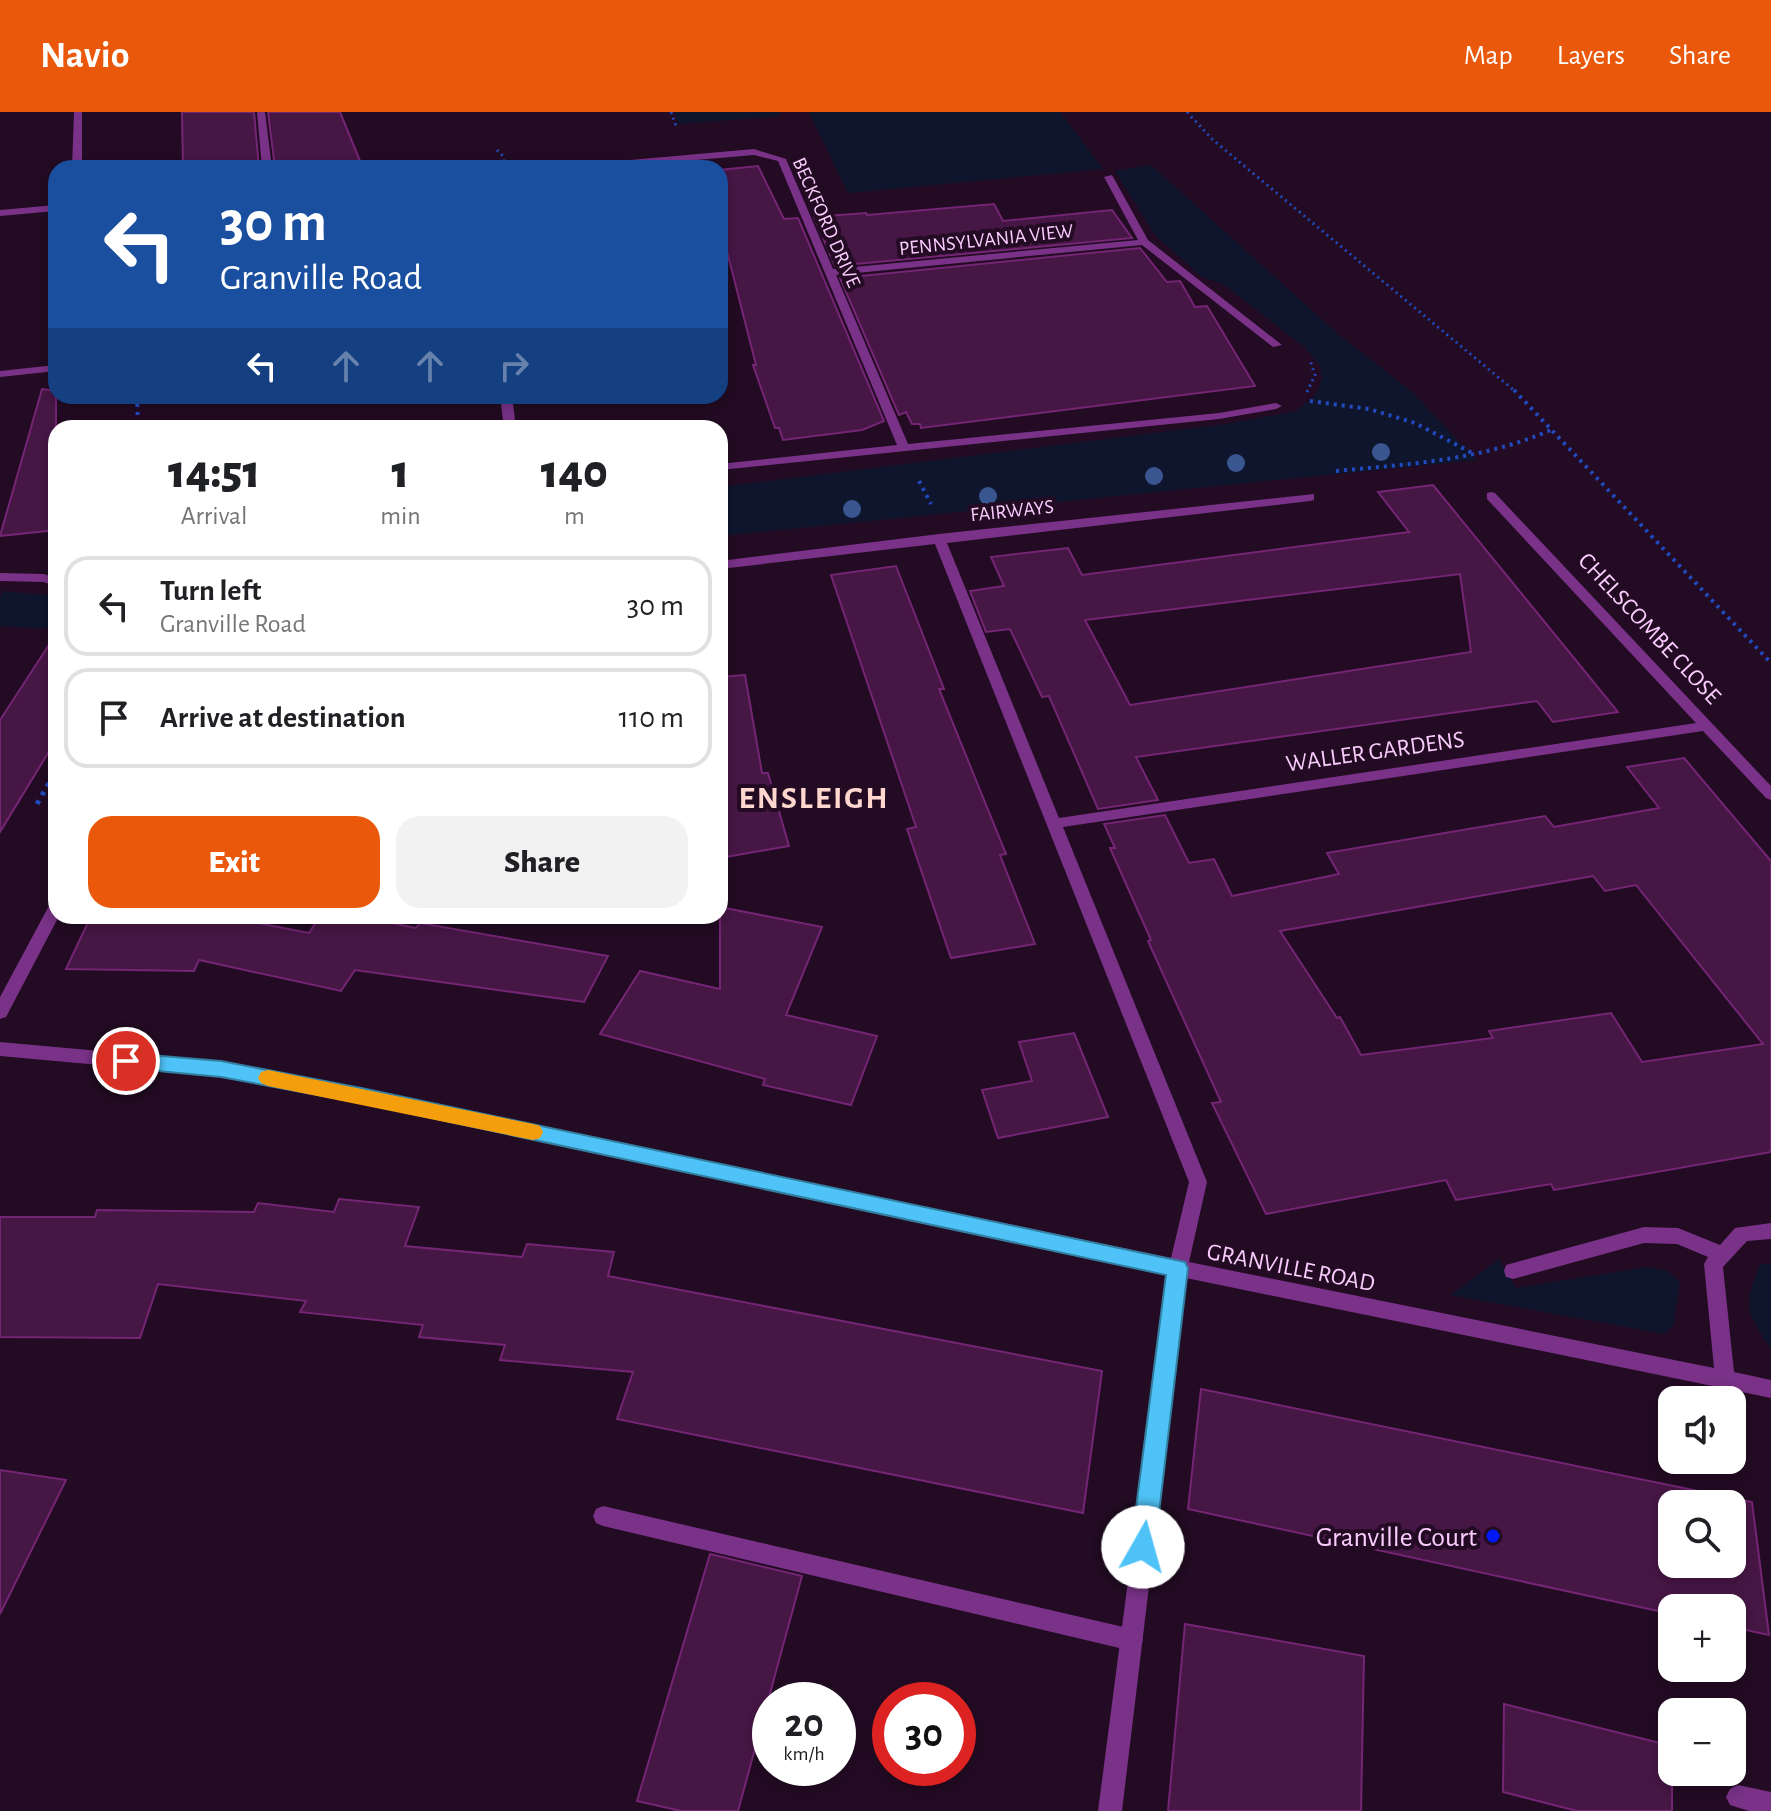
<!DOCTYPE html>
<meta charset="utf-8">
<style>
body{margin:0;font-family:"Alegreya Sans",sans-serif;background:#f2f2f2;color:#202124;height:100vh;display:flex;flex-direction:column;font-size:30px;white-space:nowrap}
*{box-sizing:border-box;margin:0}
p{font-size:26px;color:#757577}
.icon{flex:none;width:44px;height:44px;fill:none;stroke:currentColor;stroke-width:2;stroke-linecap:round;stroke-linejoin:round}
.map{position:relative;flex:1;overflow:hidden}
.drawer{position:absolute;left:48px;top:308px;width:680px;height:504px;display:flex;flex-direction:column;background:#fff;border-radius:24px;box-shadow:0 4px 12px #0003}
.drawer>*{flex:none}
.banner{position:absolute;left:48px;top:48px;width:680px;height:244px;border-radius:24px;box-shadow:0 4px 12px #0003;background:#1a4fa0;color:#fff;overflow:hidden}
.buttons{position:absolute;left:1658px;top:1274px;display:grid;gap:16px}
.buttons a{display:grid;place-items:center;width:88px;height:88px;border-radius:16px;background:#fff;box-shadow:0 4px 12px #0003;font-size:40px}
.speed{position:absolute;left:752px;top:1570px;display:flex;gap:16px;font-size:40px;font-weight:700;text-align:center}
.speed>*{display:grid;place-content:center;width:104px;height:104px;border-radius:50%;background:#fff;box-shadow:0 4px 12px #0003;line-height:1}
.speed small{font-size:20px;font-weight:400}
.speed .limit{border:12px solid #d22;background:#fff;color:#111}
.pin{position:absolute;display:grid;place-items:center;width:68px;height:68px;color:#fff;margin:-34px;border:4px solid #fff;border-radius:50%;box-shadow:0 2px 8px #0007}
.me{position:absolute;width:88px;margin:-44px;rotate:7deg;stroke-linejoin:round;filter:drop-shadow(0 0 6px #0008)}
.turn{display:flex;align-items:center;gap:28px;height:168px;padding:0 40px;font-size:36px}
.turn .icon{width:104px;height:104px;stroke-width:2.5}
.turn b{display:block;font-size:56px;line-height:68px}
.lanes{display:flex;align-items:center;height:76px;padding:0 40px;background:#0003;justify-content:center;gap:40px;direction:ltr}
.lanes .off{opacity:.35}
.eta{display:flex;justify-content:space-evenly;align-items:center;height:136px;text-align:center}
.eta b{font-size:48px;font-weight:800;line-height:56px}
.button{display:flex;gap:16px;margin-top:auto;padding:16px 40px}
.button a{flex:1;height:92px;border-radius:24px;background:#ea580c;color:#fff;font-size:32px;font-weight:800;line-height:92px;text-align:center}
.button a+a{background:#f2f2f2;color:#202124}
ul{padding:0;list-style:none}
li{display:flex;align-items:center;gap:24px;height:100px;margin:0 16px 12px;padding:0 24px;border:4px solid #e0e0e0;border-radius:24px}
li div{flex:1}
li b{display:block;font-size:30px}
li em{font-style:normal}
header{display:flex;align-items:center;gap:48px;box-sizing:border-box;height:112px;padding:0 40px;background:#ea580c;color:#fff}
header strong{font-size:38px}
nav{display:flex;gap:44px;margin-inline-start:auto;font-size:28px}
.map>svg:first-child{display:block}
.green{fill:#0e152d}
.building{fill:#461645;stroke:#742574;stroke-width:2;fill-rule:evenodd}
.lines{fill:none;stroke-linecap:round;stroke-linejoin:round}
.path-far2{stroke:#224abe;stroke-width:3;stroke-dasharray:2 4;stroke-linecap:butt}
.path-far1{stroke:#224abe;stroke-width:4;stroke-dasharray:3 5;stroke-linecap:butt}
.path{stroke:#224abe;stroke-width:5;stroke-dasharray:4 6;stroke-linecap:butt}
.service{fill:#793287;fill-rule:evenodd}
.minor{fill:#793287;fill-rule:evenodd}
.tree{fill:#3a5690}
.route{fill:#4fc3f7;stroke:#337fa1;stroke-width:2}
.slow{fill:#f59e0b}
.poi-dot{fill:#0018f8;stroke:#220b23;stroke-width:3}
.labels{text-anchor:middle;stroke-width:8;stroke-linejoin:round;paint-order:stroke}
.far-street-label{font-size:20px;fill:#fbcdff;stroke:#220b23}
.street-label{font-size:24px;fill:#fbcdff;stroke:#220b23}
.near-poi-label{font-size:28px;fill:#fbcdff;stroke:#220b23;text-anchor:end}
.district-label{font-size:32px;font-weight:bold;letter-spacing:2px;fill:#ffd7cf;stroke:#220b23}
</style>
<header>
<strong>Navio</strong>
<nav><a>Map</a><a>Layers</a><a>Share</a></nav>
</header>
<div class="map">
<svg width="1771" height="1699" viewBox="0 0 1771 1699">
<rect width="100%" height="100%" fill="#220b23"/>
<!-- green -->
<g class="green">
<path d="M675,0H779L780,4L678,12Z"/>
<path d="M809,0H1060L1103,57L848,81Z"/>
<path d="M1151,53L1339,223L1411,279L1477,348L720,424V375L1227,312L1296,299L1312,286L1318,277L1322,266L1320,254L1304,235L1223,172L1202,165L1155,123L1115,59Z"/>
<path d="M4,479L56,484V517L0,514V484Z"/>
<path d="M1499,1147L1516,1176L1647,1155L1668,1159L1680,1170L1673,1214L1664,1222L1451,1183Z"/>
<path d="M1771,1151V1237C1746,1199 1743,1196 1760,1153Z"/>
</g>
<!-- building -->
<g class="building">
<path d="M182,0H254L259,56H183Z"/>
<path d="M268,0H340L363,56H275Z"/>
<path d="M758,54L784,107L798,106L884,309L862,318L783,328L779,316H775L753,253H756L720,112V58Z"/>
<path d="M994,92L1003,109L1112,98L1132,126L835,154L814,105L866,101L867,103Z"/>
<path d="M1140,136L1167,170L1180,169L1195,195L1207,194L1255,274L921,316L920,312H912L906,300L899,303L840,166Z"/>
<path d="M42,277L56,279V418L0,424Z"/>
<path d="M1433,373L1618,600L1553,610L1537,589L1136,645L1158,688L1098,697L1049,584L1042,585L1010,517L986,520L970,479L1004,474L991,445L1068,436L1082,463L1409,420L1378,380ZM1460,462L1471,540L1130,593L1085,508Z"/>
<path d="M896,454L944,577H939L1006,742L1000,743L1035,832L951,846L907,717L916,715L831,463Z"/>
<path d="M56,522V628L0,720V608Z"/>
<path d="M745,563L762,661H768L789,734L720,746V565Z"/>
<path d="M1684,646L1771,749V1040L1554,1078L1551,1072L1456,1088L1446,1068L1266,1102L1212,991L1221,990L1148,829L1151,828L1110,736H1115L1104,712L1165,703L1189,751L1214,747L1232,784L1339,762L1327,741L1545,704L1554,715L1659,696L1627,655ZM1593,764L1605,779L1636,773L1763,932L1642,950L1611,901L1489,919L1493,926L1361,943L1340,905L1337,906L1280,819Z"/>
<path d="M720,795L822,815L786,903L877,924L851,993L763,973L765,967L600,922L640,859L720,877Z"/>
<path d="M91,804L247,809L309,821L320,804H357L416,816L420,811L608,844L584,890L355,858L341,879L199,848L194,859L66,857Z"/>
<path d="M1074,921L1108,1005L998,1026L982,978L1032,969L1019,930Z"/>
<path d="M339,1087L419,1095L405,1134L522,1145L527,1132L614,1140L608,1164L1102,1259L1083,1401L617,1307L633,1260L500,1248L505,1233L419,1225L423,1213L300,1200L306,1189L158,1172L140,1226L0,1225V1105H95L97,1098L254,1100L258,1091L334,1100Z"/>
<path d="M1201,1277L1752,1390L1769,1523L1732,1515V1496H1672V1502L1188,1397ZM1672,1392H1732V1452H1672Z"/>
<path d="M0,1358L66,1368L0,1502Z"/>
<path d="M710,1442L802,1464L738,1699H681L637,1689Z"/>
<path d="M1185,1512L1364,1544L1361,1699H1168Z"/>
<path d="M1504,1592L1672,1634V1699H1577L1503,1680Z"/>
</g>
<g class="lines">
<!-- path-far2 -->
<g class="path-far2">
<path d="M671,0L676,14"/>
<path d="M1187,0L1213,28L1516,280"/>
<path d="M497,38L503,44L505,56"/>
<path d="M1307,280L1315,263L1310,248"/>
</g>
<!-- path-far1 -->
<g class="path-far1">
<path d="M1514,278L1771,551"/>
<path d="M137,284L138,316"/>
<path d="M1310,289L1369,297L1415,311L1474,342"/>
<path d="M1336,359C1411,352 1484,348 1553,317"/>
<path d="M919,369L931,392"/>
</g>
<!-- path -->
<path class="path" d="M37,692L56,659"/>
<!-- service -->
<g class="service">
<path d="M74,0H82V56H72Z"/>
<path d="M603,1394L1132,1517L1140,1520L1143,1528L1140,1536L1132,1539L603,1414L596,1411L593,1404L596,1397Z"/>
<path d="M1738,1673L1771,1680V1699H1749L1730,1693L1726,1685L1730,1677Z"/>
</g>
<!-- minor -->
<g class="minor">
<path d="M257,0H265L272,56H262Z"/>
<path d="M754,37L786,47L833,157L1138,128L1104,65L1112,63L1148,128L1282,233L1273,235L1142,133L836,163L908,332L1219,301L1276,291L1282,294L1276,297L1219,307L720,358V352L897,333L778,49L754,43L604,56H569L574,53Z"/>
<path d="M56,93V99L0,104V98Z"/>
<path d="M56,253V259L0,265V259Z"/>
<path d="M500,284H512L516,316H504Z"/>
<path d="M1491,380L1495,381L1771,674V688L1766,686L1703,619L1063,715L1207,1070L1189,1150L1714,1256L1704,1152L1708,1145L1677,1132L1644,1131L1513,1167L1506,1165L1504,1159L1506,1153L1513,1151L1644,1115L1678,1116L1720,1133L1735,1116L1771,1111V1127L1747,1129L1723,1155L1734,1260L1771,1268V1286L1186,1166L1122,1699H1098L1168,1162L366,992L221,964L0,944V930L221,950L366,978L1171,1146L1189,1070L935,432L720,457V449L939,422L1314,382V388L1310,389L947,431L1059,706L1696,611L1487,387V381Z"/>
<path d="M0,461L44,462L56,466V474L43,470L0,469Z"/>
<path d="M56,788V804H59L6,905L0,907V885L51,790Z"/>
</g>
</g>
<!-- trees -->
<g class="tree">
<circle cx="1381" cy="340" r="9"/>
<circle cx="1236" cy="351" r="9"/>
<circle cx="1154" cy="364" r="9"/>
<circle cx="988" cy="384" r="9"/>
<circle cx="852" cy="397" r="9"/>
</g>
<!-- route -->
<path class="route" d="M126,941L221,949L366,977L1185,1150L1188,1156L1155,1435L1152,1443L1143,1447L1135,1443L1131,1435L1166,1163L366,992L221,965L126,956L119,954L117,949L119,943Z"/>
<!-- slow -->
<path class="slow" d="M268,958L533,1012L540,1014L543,1020L540,1026L533,1028L268,974L261,971L258,966L261,960Z"/>
<!-- markers -->
<circle class="poi-dot" cx="1493" cy="1424" r="8"/>
<g class="labels">
<!-- far-street labels -->
<g class="far-street-label">
<text transform="translate(827 110) rotate(66)" y="7">BECKFORD DRIVE</text>
<text transform="translate(986 127) rotate(-6)" y="7">PENNSYLVANIA VIEW</text>
<text transform="translate(1012 398) rotate(-6)" y="7">FAIRWAYS</text>
</g>
<!-- street labels -->
<g class="street-label">
<text transform="translate(1650 516) rotate(47)" y="8">CHELSCOMBE CLOSE</text>
<text transform="translate(1375 639) rotate(-8)" y="8">WALLER GARDENS</text>
<text transform="translate(1291 1155) rotate(11)" y="8">GRANVILLE ROAD</text>
</g>
<!-- near-poi labels -->
<g class="near-poi-label">
<text x="1477" y="1434">Granville Court</text>
</g>
<!-- district labels -->
<g class="district-label">
<text x="814" y="696">ENSLEIGH</text>
</g>
</g>
</svg>
<div class="buttons">
<a><svg class="icon" aria-label="sound" viewBox="0 0 24 24"><path d="M4 9h4l5-4v14l-5-4H4zM17 9q2 3 0 6"/></svg></a>
<a><svg class="icon" aria-label="search" viewBox="0 0 24 24"><circle cx="10" cy="10" r="6"/><path d="M15 15l6 6"/></svg></a>
<a>+</a>
<a>−</a>
</div>
<div class="speed"><div>20<small>km/h</small></div><div class="limit">30</div></div>
<div class="pin" style="left:126px;top:949px;background:#d93025"><svg class="icon" aria-label="arrive" viewBox="0 0 24 24"><path d="M6 21V4h12l-3 4 3 4H6"/></svg></div>
<svg class="me" style="left:1143px;top:1435px" viewBox="-20 -20 40 40"><circle r="19" fill="#fff"/><path d="M0-13L10 11 0 6-10 11z" fill="#4fc3f7"/></svg>
<div class="banner">
<div class="turn"><svg class="icon" aria-label="left" viewBox="0 0 24 24"><path d="M17 20v-9H6M10 6l-5 5 5 5"/></svg><div><b>30 m</b>Granville Road</div></div>
<div class="lanes"><svg class="icon" aria-label="left" viewBox="0 0 24 24"><path d="M17 20v-9H6M10 6l-5 5 5 5"/></svg><svg class="icon off" aria-label="ahead" viewBox="0 0 24 24"><path d="M12 20V5M6 11l6-6 6 6"/></svg><svg class="icon off" aria-label="ahead" viewBox="0 0 24 24"><path d="M12 20V5M6 11l6-6 6 6"/></svg><svg class="icon off" aria-label="right" viewBox="0 0 24 24"><path d="M7 20v-9h11M14 6l5 5-5 5"/></svg></div>
</div>
<section class="drawer">
<div class="eta">
<div><b>14:51</b><p>Arrival</p></div>
<div><b>1</b><p>min</p></div>
<div><b>140</b><p>m</p></div>
</div>
<ul>
<li><svg class="icon" aria-label="left" viewBox="0 0 24 24"><path d="M17 20v-9H6M10 6l-5 5 5 5"/></svg><div><b>Turn left</b><p>Granville Road</p></div><em>30 m</em></li>
<li><svg class="icon" aria-label="arrive" viewBox="0 0 24 24"><path d="M6 21V4h12l-3 4 3 4H6"/></svg><div><b>Arrive at destination</b></div><em>110 m</em></li>
</ul>
<div class="button"><a>Exit</a><a>Share</a></div>
</section>
</div>
